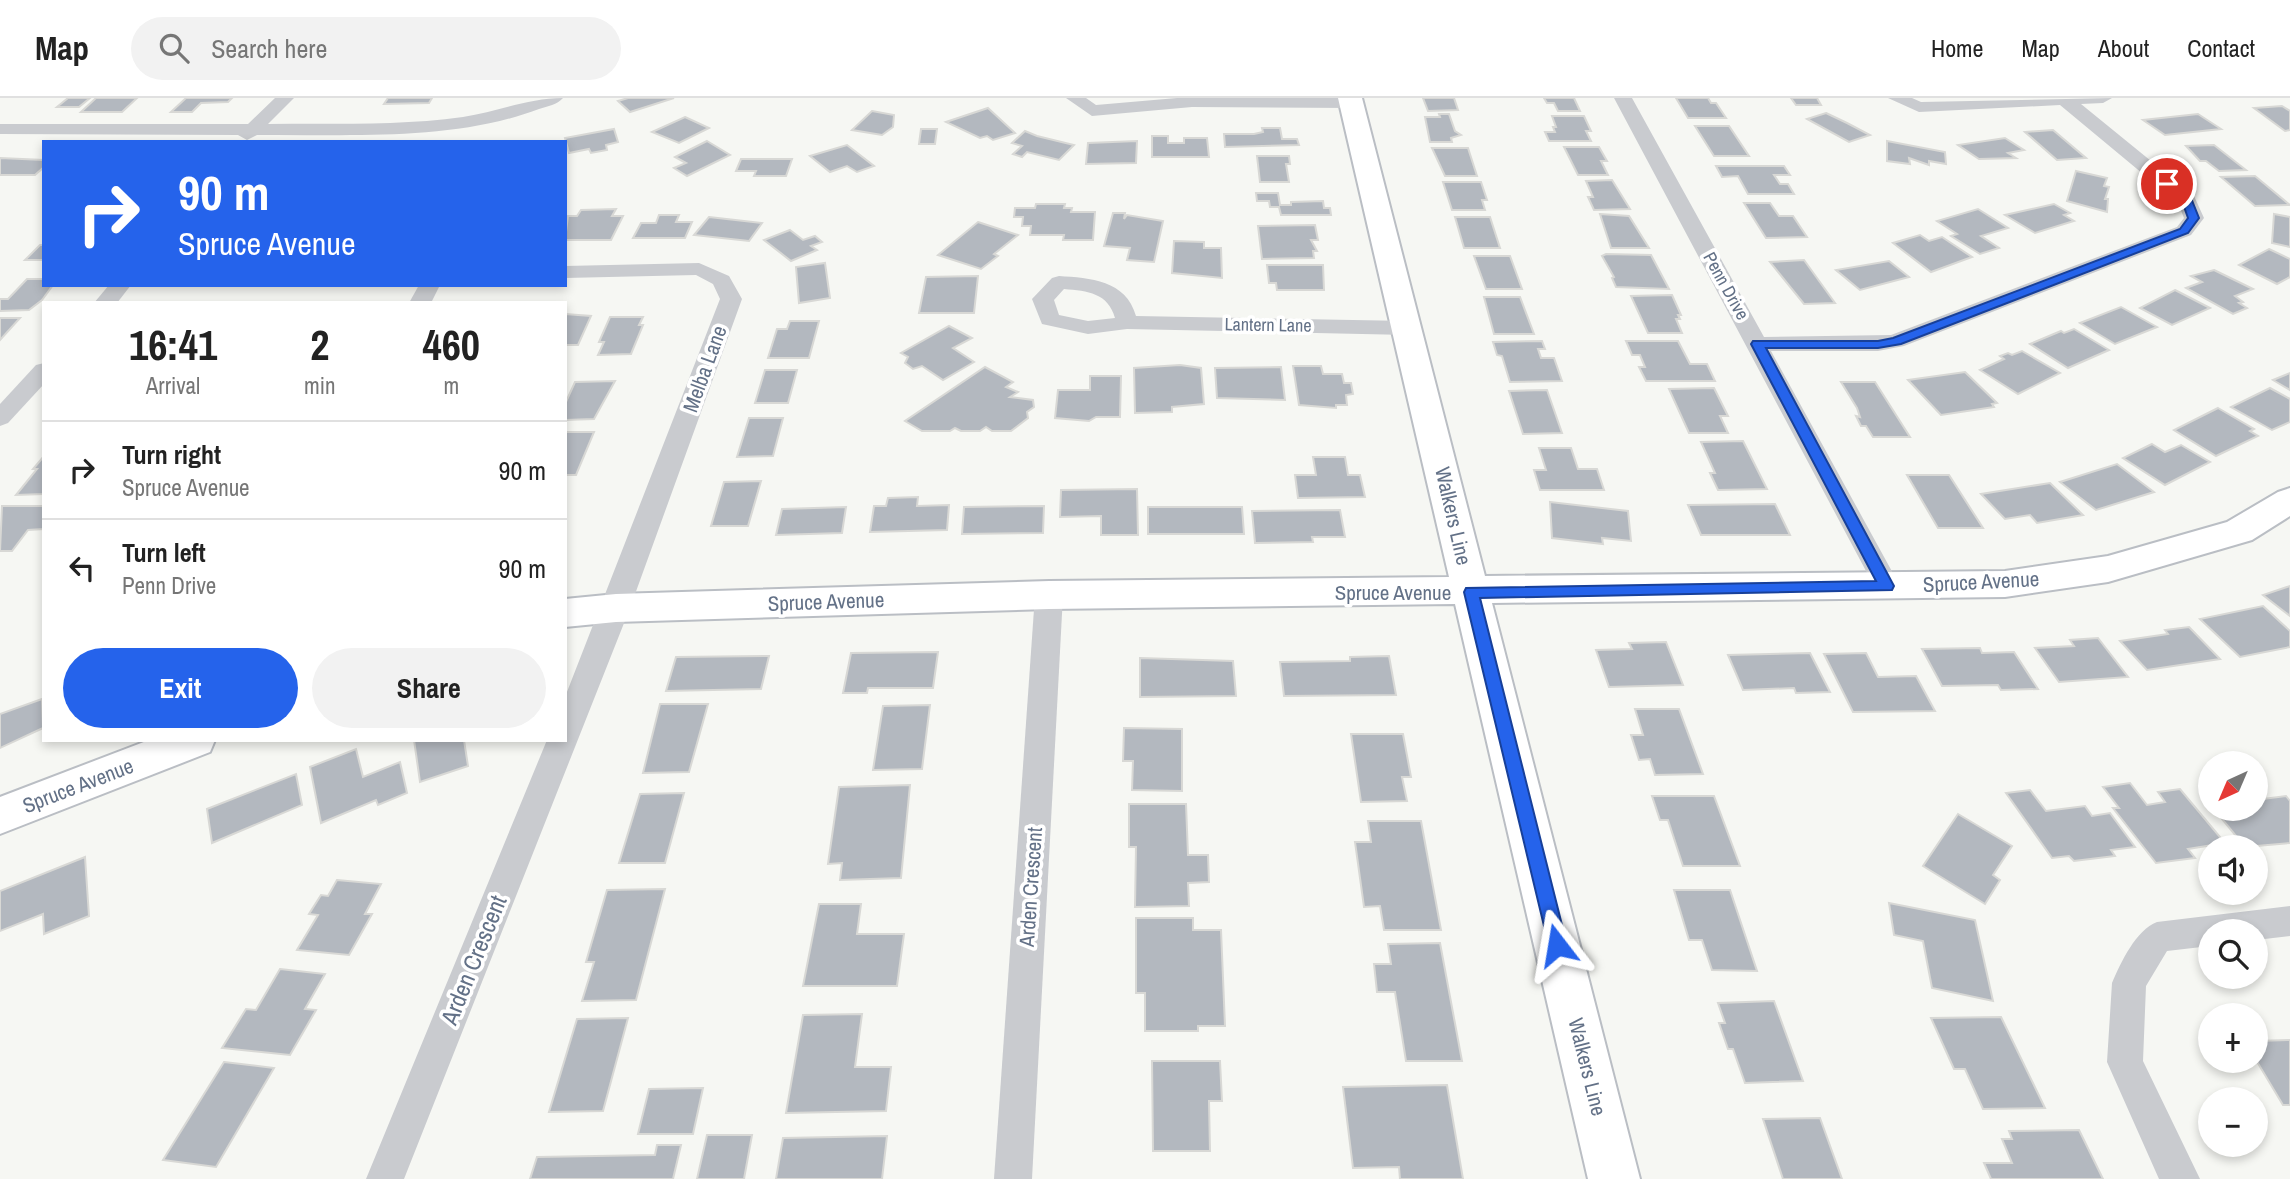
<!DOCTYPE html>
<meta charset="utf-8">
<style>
body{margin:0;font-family:"Archivo Narrow",sans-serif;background:#f2f2f2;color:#222;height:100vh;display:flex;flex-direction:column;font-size:26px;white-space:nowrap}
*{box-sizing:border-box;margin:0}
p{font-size:23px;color:#767676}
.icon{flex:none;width:38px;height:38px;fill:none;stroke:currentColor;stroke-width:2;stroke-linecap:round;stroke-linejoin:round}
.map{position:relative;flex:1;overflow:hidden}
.panel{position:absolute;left:42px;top:203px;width:525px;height:441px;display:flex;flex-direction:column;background:#fff;border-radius:0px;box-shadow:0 4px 10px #0003}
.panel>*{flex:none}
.top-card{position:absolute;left:42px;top:42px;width:525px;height:147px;border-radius:0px;box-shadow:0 4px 10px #0003;background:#2563eb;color:#fff;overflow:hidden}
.needle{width:46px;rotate:224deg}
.controls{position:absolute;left:2198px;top:653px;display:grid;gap:14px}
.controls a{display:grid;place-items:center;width:70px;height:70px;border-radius:50%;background:#fff;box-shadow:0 4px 10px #0003;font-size:35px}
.pin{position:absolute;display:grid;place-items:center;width:60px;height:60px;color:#fff;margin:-30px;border:4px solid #fff;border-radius:50%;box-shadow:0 2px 7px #0007}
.me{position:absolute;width:77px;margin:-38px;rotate:346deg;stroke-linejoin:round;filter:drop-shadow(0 0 5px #0008)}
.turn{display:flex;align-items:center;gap:24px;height:147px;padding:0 21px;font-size:32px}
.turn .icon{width:91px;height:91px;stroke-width:2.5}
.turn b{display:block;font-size:49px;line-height:60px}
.eta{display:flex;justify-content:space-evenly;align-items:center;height:119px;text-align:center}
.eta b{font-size:42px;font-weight:700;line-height:49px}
.button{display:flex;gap:14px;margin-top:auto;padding:14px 21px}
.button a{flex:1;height:80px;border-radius:42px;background:#2563eb;color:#fff;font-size:28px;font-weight:700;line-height:80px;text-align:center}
.button a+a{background:#f2f2f2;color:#222}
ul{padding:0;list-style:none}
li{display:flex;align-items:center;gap:21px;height:98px;padding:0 21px;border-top:2px solid #e0e0e0}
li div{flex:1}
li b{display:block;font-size:26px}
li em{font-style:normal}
header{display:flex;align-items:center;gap:42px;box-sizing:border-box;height:98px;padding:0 35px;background:#fff;border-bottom:2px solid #e0e0e0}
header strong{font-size:33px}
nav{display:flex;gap:38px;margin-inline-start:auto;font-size:24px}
.search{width:490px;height:63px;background:#f2f2f2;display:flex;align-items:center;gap:18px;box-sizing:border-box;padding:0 24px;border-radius:38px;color:#767676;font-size:26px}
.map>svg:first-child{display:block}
.building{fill:#b3b8bf;stroke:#d8d8d5;stroke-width:2}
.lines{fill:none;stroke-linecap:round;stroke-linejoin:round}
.secondary-casing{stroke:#babec4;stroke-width:4}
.street{fill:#c9cbcf;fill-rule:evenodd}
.secondary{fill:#fff;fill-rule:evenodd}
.route{fill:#2563eb;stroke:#184099;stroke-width:2}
.labels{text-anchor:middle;stroke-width:7;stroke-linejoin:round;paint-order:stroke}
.far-street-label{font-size:18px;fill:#637187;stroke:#fff}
.street-label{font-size:21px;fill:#637187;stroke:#fff}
.near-street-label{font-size:24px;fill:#637187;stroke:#fff}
</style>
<header>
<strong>Map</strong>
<div class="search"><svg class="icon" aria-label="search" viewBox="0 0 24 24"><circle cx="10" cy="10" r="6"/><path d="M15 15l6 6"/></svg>Search here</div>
<nav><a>Home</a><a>Map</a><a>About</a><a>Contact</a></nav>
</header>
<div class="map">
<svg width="2290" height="1081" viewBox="0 0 2290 1081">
<rect width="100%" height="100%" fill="#f6f7f3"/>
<!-- building -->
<g class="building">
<path d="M68,0H90L79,9H57Z"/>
<path d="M96,0H137L122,14H81Z"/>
<path d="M186,0H232L228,4L201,5L192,14H171Z"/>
<path d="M388,0H432L429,5L384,6Z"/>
<path d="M628,0H674L630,14L618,3Z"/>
<path d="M1423,0H1454L1458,12L1428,13Z"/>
<path d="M1544,0H1574L1580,13H1558L1554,5H1547Z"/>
<path d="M1676,0H1708L1711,5H1716L1726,20H1688Z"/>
<path d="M1791,0H1817L1821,7H1796Z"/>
<path d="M2282,8L2290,13V32L2285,33L2254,10Z"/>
<path d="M988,10L1015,35L993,42L987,38L980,40L946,24Z"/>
<path d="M872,13L894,17L893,29L882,37L852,32Z"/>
<path d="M1826,15L1847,25L1870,37L1849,44L1807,21Z"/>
<path d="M1439,16H1449L1455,33L1461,37L1451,40L1452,44H1430L1425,19H1440Z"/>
<path d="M2198,16L2221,31L2165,37L2143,22Z"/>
<path d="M1552,18H1584L1591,33H1586L1591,43H1549L1545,34H1555L1553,29H1556Z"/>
<path d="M685,19L709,30L679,45L652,34Z"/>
<path d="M1695,28H1729L1749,58H1714Z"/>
<path d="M1262,30H1280L1282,41H1297L1299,47L1225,49L1224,36H1254L1263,34Z"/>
<path d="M614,31L618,44L606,47L607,52L591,55L589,51L569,55L565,40Z"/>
<path d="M921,31H937L935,46H919Z"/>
<path d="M2053,32L2086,60L2057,62L2025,34Z"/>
<path d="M1025,33L1037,38L1074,47L1059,62L1027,54L1022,59L1013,56L1022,48L1012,45Z"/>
<path d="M1152,38H1168V45H1184V40H1207L1209,59H1152Z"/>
<path d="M2005,40L2024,52L2008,55L2016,60L1979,61L1958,47Z"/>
<path d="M707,43L730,57L687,78L674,70L686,65L675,59Z"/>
<path d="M1137,43L1136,65L1086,66L1088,45Z"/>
<path d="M1887,43L1945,54L1946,66L1929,63V67L1909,60L1910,66L1887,63Z"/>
<path d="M847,47L874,68L857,74L847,68L830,74L810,58Z"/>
<path d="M2214,47L2246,72L2219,73L2206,63H2200L2186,48Z"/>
<path d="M1564,49H1599L1607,63H1601L1608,77H1578Z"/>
<path d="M1432,50H1468L1477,78H1445Z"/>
<path d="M1257,58H1289L1290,66H1286L1289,84H1260Z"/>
<path d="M0,60L44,62V69L35,77H0Z"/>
<path d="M741,61H792L786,78H754L756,73H736Z"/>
<path d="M1716,68H1784L1790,77H1774L1780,86H1788L1794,96H1748L1738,78L1722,79Z"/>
<path d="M2076,73L2107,80L2104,88L2109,89L2105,101H2108L2107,114L2067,103Z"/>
<path d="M2255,78L2290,107L2255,108L2221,79Z"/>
<path d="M1612,82L1630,111L1594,112L1588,99H1593L1586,83Z"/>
<path d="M1443,84H1481L1487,102H1482L1485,112H1452Z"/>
<path d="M1256,95H1278L1280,107H1291V104L1323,103L1324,110H1330L1331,117H1281L1279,109H1270L1269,103H1257Z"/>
<path d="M1744,105H1770L1779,118H1793L1807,139L1766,140Z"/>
<path d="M1036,106H1065L1064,110H1072L1071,114H1095L1093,142H1063L1064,137H1030L1031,128H1022L1023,119H1014L1015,110H1035Z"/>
<path d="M2054,106L2070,115L2064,117L2074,123L2035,135L2005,117Z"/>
<path d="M616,111L612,118H623L611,142H565L568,118H577L581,112Z"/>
<path d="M1978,111L2008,130L1981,138L1999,150L1980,156L1951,138L1957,136L1937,123Z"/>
<path d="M1113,115H1125L1124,121L1127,117L1163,123L1154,164L1127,162L1130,150L1104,148Z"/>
<path d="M1600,116L1629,118L1649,150H1611Z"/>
<path d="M2274,116L2290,119V149L2272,145Z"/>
<path d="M659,117H679L676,124H692L685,140H633L641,125H656Z"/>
<path d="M709,119L762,125L749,143L694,137Z"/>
<path d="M1455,119H1490L1500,150H1464Z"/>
<path d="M978,124L1018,137L994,156L998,158L981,171L938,157Z"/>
<path d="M1315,127L1318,142H1311L1317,153H1313L1314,160L1262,161L1258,128Z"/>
<path d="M790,132L803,142L815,138L822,144L811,148L817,152L791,163L764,142Z"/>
<path d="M1920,137L1929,143L1942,139L1972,159L1931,174L1893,145Z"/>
<path d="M1174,143L1204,144V150H1221L1222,180L1172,175Z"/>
<path d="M40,147H44V162H25Z"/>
<path d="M2269,151L2290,161V179L2277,186L2239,167Z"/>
<path d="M1606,156L1651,157L1669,191L1616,189L1612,180L1614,179L1602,158Z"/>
<path d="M1474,158H1510L1522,191H1486Z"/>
<path d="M1804,162L1835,205L1804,206L1770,164Z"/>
<path d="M1889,163L1909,179L1860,192L1836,172Z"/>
<path d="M825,165L830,200L799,205L796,169Z"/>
<path d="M1267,167H1323L1324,192H1277L1276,185H1269Z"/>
<path d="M2214,172L2253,191L2235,198L2243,204L2239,205L2247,210L2233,216L2186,190L2202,184L2191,178Z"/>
<path d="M978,178L974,215H919L926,179Z"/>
<path d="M27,181H44V187H53L42,202L29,212L0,213V201H8Z"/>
<path d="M2175,192L2210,210L2172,227L2140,210Z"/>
<path d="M1672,197L1681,217H1678L1680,221H1676L1682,235H1648L1631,198Z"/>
<path d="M1484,199H1520L1534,236H1494Z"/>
<path d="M2121,209L2157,229L2115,246L2080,225Z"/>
<path d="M565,216L591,218L578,247H565Z"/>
<path d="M610,219H643L639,227H643L631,256L598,257L604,244H599Z"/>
<path d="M0,220H20L0,242Z"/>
<path d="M790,223H819L809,260H768L777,231H787Z"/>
<path d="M949,228L972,240L953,250L974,264L943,282L922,268L913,271L905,265L908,259L901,255Z"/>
<path d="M2074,231L2109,252L2068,270L2030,246L2061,233L2064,235Z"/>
<path d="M1542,243L1545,251H1538L1541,260H1554L1562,283L1510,284L1502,258L1497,257L1493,244Z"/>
<path d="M1626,243H1678L1690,266H1707L1715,283H1646L1639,269H1645L1640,257H1632Z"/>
<path d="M2022,253L2060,275L2018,296L1980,272L2004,261L2000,258L2008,255L2012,257Z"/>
<path d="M1180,267L1201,270L1204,306L1172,309V314L1135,315L1134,270Z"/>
<path d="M1293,268H1321L1323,276H1342L1344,285H1351L1353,296L1346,297L1347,307H1336V310L1299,307Z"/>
<path d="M985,269L1013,284L1006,289L1018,294L1010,299L1033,302L1034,309L1027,314L1028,320L1011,333H992L986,329L980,333H961L955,330L950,333H922L905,323Z"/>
<path d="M1281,269L1285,302L1217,300L1215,270Z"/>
<path d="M765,272H797L788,305H755Z"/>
<path d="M1965,274L1997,305L1992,306L1994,309L1941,317L1908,282Z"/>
<path d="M2290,275V292L2273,282Z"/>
<path d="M1090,278H1121L1120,319H1096L1089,323L1055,320L1058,292H1090Z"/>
<path d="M615,283L594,321L565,322V306L575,284Z"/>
<path d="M1841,284H1875L1910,339H1873L1866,328H1861L1856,318L1860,319L1857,310Z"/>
<path d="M1714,290L1728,318H1720L1728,335H1689L1669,291Z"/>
<path d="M2270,290L2290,301V324L2272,332L2231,309Z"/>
<path d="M1547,292L1562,335L1523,336L1509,293Z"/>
<path d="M2218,310L2254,331L2250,333L2258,338L2216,358L2174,332Z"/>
<path d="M749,320H783L773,358L737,359Z"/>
<path d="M565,334H594L576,377H565Z"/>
<path d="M1743,343L1767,391L1718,392L1710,375H1715L1701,344Z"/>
<path d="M2152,346L2165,354L2181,347L2210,364L2165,387L2123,360Z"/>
<path d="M1539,350H1571L1578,371H1597L1604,392H1540L1534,372H1546Z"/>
<path d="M44,358V396L16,397L37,371H33Z"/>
<path d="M1313,359H1345L1348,377H1360L1365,399L1298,400L1295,377H1316Z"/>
<path d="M2117,366L2154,394L2096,412L2060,384Z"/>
<path d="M1907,377H1949L1983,430H1938Z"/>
<path d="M761,383L748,428H711L724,384Z"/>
<path d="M2050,385L2083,417L2037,425L2030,417L2005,421L1981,396Z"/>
<path d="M1137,391L1138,437H1101V418L1060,419L1061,392Z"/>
<path d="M918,399L917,408L949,407L947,432L870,434L874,408H886L888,400Z"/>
<path d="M1550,404L1628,413L1631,443L1602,440L1603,446L1552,440Z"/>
<path d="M1775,406L1790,437H1701L1688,407Z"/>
<path d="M2,408H44V431L28,432L12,453H0Z"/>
<path d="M1044,408L1043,435L962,436L964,409Z"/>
<path d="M846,409L842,435L776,437L782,411Z"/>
<path d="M1148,409H1242L1244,436H1148Z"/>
<path d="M1340,412L1345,439H1312L1313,444L1255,445L1252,413Z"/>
<path d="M2290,488V518L2263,497Z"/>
<path d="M2263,508L2290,533V549L2240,559L2200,521Z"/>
<path d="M2189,529L2220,561L2147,572L2120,543L2168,536L2165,532Z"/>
<path d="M2098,540L2128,579L2059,584L2035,550L2074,548L2070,542Z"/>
<path d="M1666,544L1683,587L1609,589L1596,552L1632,551L1629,545Z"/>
<path d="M1980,550L1982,555L2014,554L2038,591L2001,592L1998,587L1942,588L1922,551Z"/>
<path d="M938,554L933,590H868L867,595H843L851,555Z"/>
<path d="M1810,555L1830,594L1796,595L1794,590L1743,592L1728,557Z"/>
<path d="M1866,555L1878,579L1916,578L1935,613L1853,614L1824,556Z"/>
<path d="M769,558L761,591L666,593L676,559Z"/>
<path d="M1389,558L1396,597L1284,598L1280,564L1350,563V559Z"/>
<path d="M1140,560L1233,563L1236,598L1140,599Z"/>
<path d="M42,601L43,630L0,650V616Z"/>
<path d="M660,606H708L689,674L643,675Z"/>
<path d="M930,607L922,671L873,672L883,608Z"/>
<path d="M1635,611H1679L1703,676L1655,677L1650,661L1639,662L1631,637H1643Z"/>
<path d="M1124,630L1182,631V693L1132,692L1133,663H1123Z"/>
<path d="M1351,636H1403L1411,679H1402L1407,703L1361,704Z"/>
<path d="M414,642H464L468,668L420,684Z"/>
<path d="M356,651L363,679L400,664L407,695L378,707L376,702L321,725L310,669Z"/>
<path d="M296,676L302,707L212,745L207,711Z"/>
<path d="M2130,685L2147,707L2165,704L2158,694L2180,691L2225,745L2188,751L2195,760L2156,765L2113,710H2119L2103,689Z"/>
<path d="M910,687L901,780L840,782L842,765L828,766L839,689Z"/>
<path d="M2030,692L2046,713L2085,708L2092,718L2110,715L2135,749L2111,752L2115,758L2074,763L2069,758L2052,760L2006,695Z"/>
<path d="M684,695L665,765H619L640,696Z"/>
<path d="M2260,697L2263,701L2286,698L2290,703V745L2245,749L2213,710H2256V698Z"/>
<path d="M1652,698H1714L1740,768H1683L1668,722H1660Z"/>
<path d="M1129,706H1186L1188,757H1208L1209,784L1188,785L1189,808L1135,809L1136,749H1129Z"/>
<path d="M1958,716L2012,748L1993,777L2000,782L1985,806L1923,768Z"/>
<path d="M1368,723H1421L1441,832H1384L1380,808L1364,809L1355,744H1371Z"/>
<path d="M85,759L89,818L44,836L43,816L0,833V793Z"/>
<path d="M337,782L381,786L365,816H372L349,857L297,852L318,817L309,816L321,797L328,798Z"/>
<path d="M665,791L636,902L582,903L594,864H586L607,792Z"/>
<path d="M1674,792H1730L1757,873L1712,872L1702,842H1689Z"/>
<path d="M1889,805L1975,822L1993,903L1932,890L1923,843L1894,837Z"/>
<path d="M819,806H861L857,836H904L897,888H803Z"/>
<path d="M1136,820H1193V832H1221L1225,928H1198V933H1145V895H1136Z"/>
<path d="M1440,845L1462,963H1406L1395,894H1377L1374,866H1391L1388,846Z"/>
<path d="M280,871L325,876L305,911L316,912L290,957L222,950L246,911L256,912Z"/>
<path d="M1774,903L1803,983L1745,985L1733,951H1728L1719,925H1725L1718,905Z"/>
<path d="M862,916L855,969H891L886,1013L786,1015L803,917Z"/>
<path d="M2001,919L2045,1010L1983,1011L1965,971H1954L1931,920Z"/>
<path d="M628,920L603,1013L549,1014L577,921Z"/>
<path d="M2290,942V1007H2283L2256,962V943Z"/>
<path d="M1152,963H1220L1222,1003H1209L1210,1053H1153Z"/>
<path d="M224,964L274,970L216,1069L163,1062Z"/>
<path d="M1447,987L1463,1081H1400L1399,1069L1353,1070L1343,989Z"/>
<path d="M703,990L693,1036H638L649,991Z"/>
<path d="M1820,1020L1842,1081H1783L1763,1021Z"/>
<path d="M2079,1032L2103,1081H1991L1984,1065H2012L2002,1041H2012L2009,1033Z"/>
<path d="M707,1037H752L744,1081H697Z"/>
<path d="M887,1038L882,1081H776L783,1040Z"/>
<path d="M657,1047H681L673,1081H530L537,1059L655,1057Z"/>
</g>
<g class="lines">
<!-- secondary casing -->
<g class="secondary-casing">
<g id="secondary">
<path d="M1338,0H1362L1485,478L2005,473L2108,458L2227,424L2278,394L2290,390V418L2252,442L2108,484L2005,499L1492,505L1640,1081H1588L1455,506L1049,511L616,524L565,529V501L616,496L1049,483L1449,479Z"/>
<path d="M149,642H215L210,654L0,736V699Z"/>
</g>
</g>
<!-- street -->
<g class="street">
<path d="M275,0H294L268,26C333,25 399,28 463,19C497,14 528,0 563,0C557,7 548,8 539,11C451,44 350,36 257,37L247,42L238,37L0,36V26H248Z"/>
<path d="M1066,0H1086L1096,7L1177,0H1352L1360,5L1351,10L1192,9L1092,18Z"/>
<path d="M1614,0H1632L1764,239L1891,237L2177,129L2184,120L2178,105L2060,7L1919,14L1888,0H1912L1921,4L2112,0L2103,5L2081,6L2194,98L2204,120L2191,137L1904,248L1878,253H1771L1900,488L1897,495L1887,498L1877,495L1874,488Z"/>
<path d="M699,165L729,178L742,201L630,510L404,1081H366L547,642H565V599L720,201L713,186L696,177L565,180V168Z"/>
<path d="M1059,178C1090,180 1126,182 1136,218L1408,223L1419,230L1408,237L1127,231L1088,236L1042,226L1032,201L1052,180ZM1064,191C1088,193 1108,195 1115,220L1088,223L1059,217L1054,202Z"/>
<path d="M109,187H131L117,205H94Z"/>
<path d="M419,187H440L431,205H409Z"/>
<path d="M44,265V286L8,325L0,328V306L36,267Z"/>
<path d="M1049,487L1059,490L1063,497L1032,1081H994L1035,497L1039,490Z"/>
<path d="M2290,808V838L2256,842V833H2210V848L2167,853L2146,888L2143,963L2200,1081H2159L2107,964L2112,885C2121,864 2136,832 2157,824Z"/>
</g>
<!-- secondary -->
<use href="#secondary" class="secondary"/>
</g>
<!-- route -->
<path class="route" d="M2163,83H2171L2191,100L2199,120L2188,135L1901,246L1878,250H1766L1894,488L1892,492L1480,500L1567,847L1564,853L1557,856L1550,853L1464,494L1466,490L1876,483L1751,246L1753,243H1878L1893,240L2180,131L2188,120L2182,103L2163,88Z"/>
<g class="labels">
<!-- far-street labels -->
<g class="far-street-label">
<text transform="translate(1726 188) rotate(61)" y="6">Penn Drive</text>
<text transform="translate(1268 227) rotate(1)" y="6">Lantern Lane</text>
</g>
<!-- street labels -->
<g class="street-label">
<text transform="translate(705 271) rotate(-70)" y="7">Melba Lane</text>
<text transform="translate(1453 418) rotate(77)" y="7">Walkers Line</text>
<text transform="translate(1981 484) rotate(-3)" y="7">Spruce Avenue</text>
<text x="1393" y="502">Spruce Avenue</text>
<text transform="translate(826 504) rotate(-2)" y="7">Spruce Avenue</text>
<text transform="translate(78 688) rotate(-21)" y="7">Spruce Avenue</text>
<text transform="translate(1031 789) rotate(-86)" y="7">Arden Crescent</text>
<text transform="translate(1587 969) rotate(76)" y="7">Walkers Line</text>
</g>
<!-- near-street labels -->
<g class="near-street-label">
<text transform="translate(474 862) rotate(-68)" y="8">Arden Crescent</text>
</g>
</g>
</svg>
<div class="controls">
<a><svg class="needle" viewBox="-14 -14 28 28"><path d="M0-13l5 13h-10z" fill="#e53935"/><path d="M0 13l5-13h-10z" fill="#767676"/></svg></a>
<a><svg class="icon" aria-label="sound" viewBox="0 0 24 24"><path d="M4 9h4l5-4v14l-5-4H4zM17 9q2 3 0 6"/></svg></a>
<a><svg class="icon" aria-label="search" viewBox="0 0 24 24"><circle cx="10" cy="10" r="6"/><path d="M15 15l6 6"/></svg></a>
<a>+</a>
<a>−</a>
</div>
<div class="pin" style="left:2167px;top:86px;background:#d93025"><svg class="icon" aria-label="arrive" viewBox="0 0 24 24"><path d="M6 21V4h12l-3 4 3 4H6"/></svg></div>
<svg class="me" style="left:1557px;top:847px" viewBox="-20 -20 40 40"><path d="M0-17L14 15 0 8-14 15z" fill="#2563eb" stroke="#fff" stroke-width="4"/></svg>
<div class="top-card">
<div class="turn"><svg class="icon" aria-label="right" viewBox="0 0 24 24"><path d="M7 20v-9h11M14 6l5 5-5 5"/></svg><div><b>90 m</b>Spruce Avenue</div></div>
</div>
<section class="panel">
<div class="eta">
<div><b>16:41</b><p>Arrival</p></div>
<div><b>2</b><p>min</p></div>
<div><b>460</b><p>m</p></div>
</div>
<ul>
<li><svg class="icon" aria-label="right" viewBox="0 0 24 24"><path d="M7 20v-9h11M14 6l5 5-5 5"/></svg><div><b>Turn right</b><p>Spruce Avenue</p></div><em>90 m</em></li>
<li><svg class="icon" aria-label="left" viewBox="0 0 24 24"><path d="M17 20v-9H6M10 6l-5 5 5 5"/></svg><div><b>Turn left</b><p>Penn Drive</p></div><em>90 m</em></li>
</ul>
<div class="button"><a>Exit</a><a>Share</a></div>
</section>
</div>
